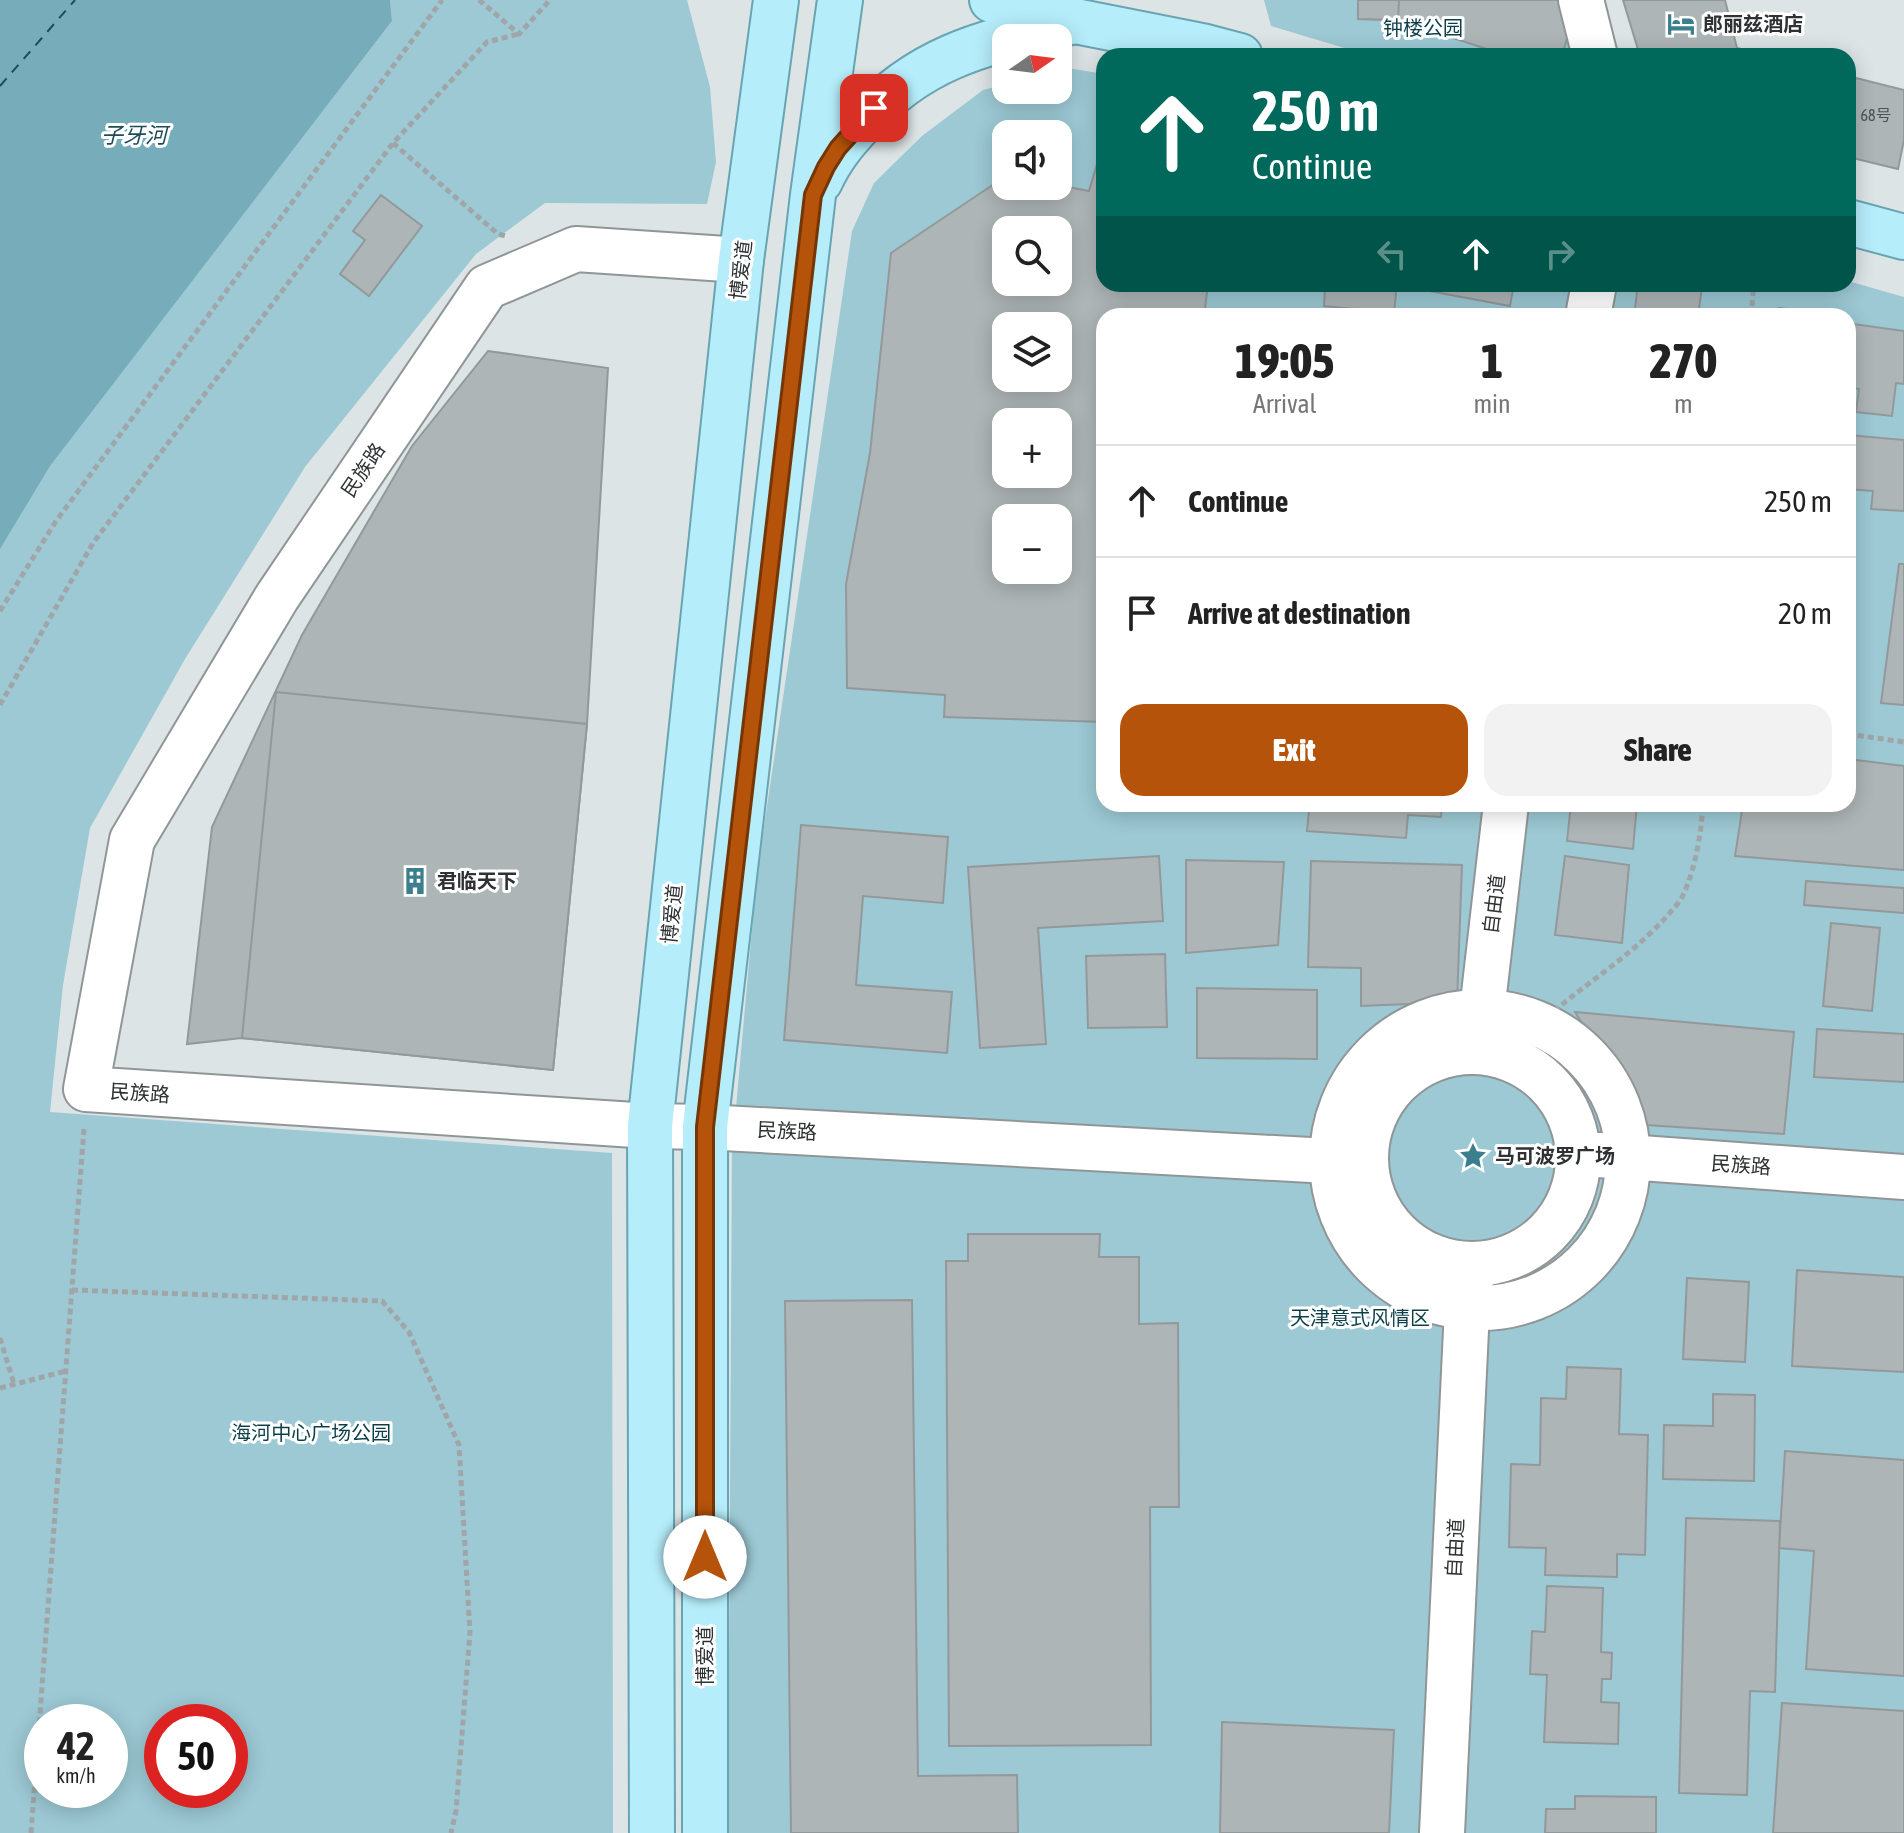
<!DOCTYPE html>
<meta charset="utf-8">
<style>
body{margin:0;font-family:"Asap Condensed","Noto Sans SC",sans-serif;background:#f2f2f2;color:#222;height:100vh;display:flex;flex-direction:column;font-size:30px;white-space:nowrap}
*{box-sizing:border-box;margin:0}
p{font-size:26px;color:#767676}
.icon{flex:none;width:44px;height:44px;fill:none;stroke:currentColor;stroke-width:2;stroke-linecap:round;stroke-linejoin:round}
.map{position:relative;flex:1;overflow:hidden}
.panel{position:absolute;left:1096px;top:308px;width:760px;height:504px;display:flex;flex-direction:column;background:#fff;border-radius:24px;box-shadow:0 4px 20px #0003}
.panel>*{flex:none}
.banner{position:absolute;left:1096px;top:48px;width:760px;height:244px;border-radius:24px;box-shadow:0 4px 20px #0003;background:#00695c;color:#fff;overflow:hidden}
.needle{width:52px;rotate:76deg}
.buttons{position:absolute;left:992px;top:24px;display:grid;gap:16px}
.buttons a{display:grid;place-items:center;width:80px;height:80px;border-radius:16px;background:#fff;box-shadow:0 4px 20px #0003;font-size:40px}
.speed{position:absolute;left:24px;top:1704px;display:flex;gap:16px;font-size:40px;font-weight:700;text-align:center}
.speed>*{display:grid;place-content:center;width:104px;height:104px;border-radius:50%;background:#fff;box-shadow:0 4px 20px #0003;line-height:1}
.speed small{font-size:20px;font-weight:400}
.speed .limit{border:12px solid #d22;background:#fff;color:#111}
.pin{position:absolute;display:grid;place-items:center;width:68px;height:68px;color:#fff;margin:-34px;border-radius:16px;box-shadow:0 4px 12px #0006}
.me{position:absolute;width:88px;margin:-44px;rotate:0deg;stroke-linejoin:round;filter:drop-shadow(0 0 6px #0008)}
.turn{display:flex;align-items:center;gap:28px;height:168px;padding:0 24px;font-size:36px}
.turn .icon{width:104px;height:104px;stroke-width:2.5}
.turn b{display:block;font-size:56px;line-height:68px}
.lanes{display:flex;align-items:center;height:76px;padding:0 24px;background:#0003;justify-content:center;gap:40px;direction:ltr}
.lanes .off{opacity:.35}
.eta{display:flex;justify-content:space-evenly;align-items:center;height:136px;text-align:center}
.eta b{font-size:48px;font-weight:800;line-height:56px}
.action{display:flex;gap:16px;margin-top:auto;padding:16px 24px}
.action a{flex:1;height:92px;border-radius:24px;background:#b45309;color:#fff;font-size:32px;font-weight:800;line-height:92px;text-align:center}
.action a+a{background:#f2f2f2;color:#222}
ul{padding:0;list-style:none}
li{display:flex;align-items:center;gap:24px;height:112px;padding:0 24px;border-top:2px solid #e0e0e0}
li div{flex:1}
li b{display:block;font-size:30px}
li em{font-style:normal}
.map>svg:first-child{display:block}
.green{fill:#9cc9d4;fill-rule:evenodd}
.water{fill:#77adba}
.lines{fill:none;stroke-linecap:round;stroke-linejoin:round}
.ferry{stroke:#1c4c57;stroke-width:2;stroke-dasharray:10 8;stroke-linecap:butt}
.building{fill:#aeb5b6;stroke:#93999b;stroke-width:2;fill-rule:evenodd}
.minor-casing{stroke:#909697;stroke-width:48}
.major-casing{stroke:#68a4b2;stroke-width:48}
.path{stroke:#a0a6a7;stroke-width:5;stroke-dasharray:6 4;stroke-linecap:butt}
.minor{stroke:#fff;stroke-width:44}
.major{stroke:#b6edfa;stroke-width:44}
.route-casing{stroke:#753606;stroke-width:20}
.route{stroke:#b45309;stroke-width:14}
.labels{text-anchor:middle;stroke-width:6;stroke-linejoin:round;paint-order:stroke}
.number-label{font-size:16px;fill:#4f5354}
.poi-label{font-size:20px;font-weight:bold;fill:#2f3233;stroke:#fff;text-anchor:start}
.park-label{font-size:20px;fill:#0c3f49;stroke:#fff}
.street-label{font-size:20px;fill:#2f3233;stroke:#fff}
.water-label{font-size:22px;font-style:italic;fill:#1c4c57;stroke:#fff}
</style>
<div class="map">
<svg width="1904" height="1833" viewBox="0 0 1904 1833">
<rect width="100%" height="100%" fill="#dde4e5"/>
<!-- green -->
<g class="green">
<path d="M0,0L197,274L392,21L390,0H687L710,87L716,162L707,204L545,203L476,254L305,467L185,659L90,828L63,985L50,1112L612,1153L613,1833H0ZM42,1722H110V1790H42ZM162,1722H230V1790H162Z"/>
<path d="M1264,0H1568L1582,56H1371L1271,26Z"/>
<path d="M1068,68L1104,74V284H1848V281L1904,297V1833H728L732,1152L757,874L852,231L874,183L922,136L983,90L1006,84V90H1058V71ZM1006,134H1058V186H1006ZM1006,230H1058V282H1006ZM1104,316H1848V804H1104ZM1006,326H1058V378H1006ZM1006,422H1058V474H1006ZM1006,518H1058V570H1006Z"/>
</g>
<!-- water -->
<path class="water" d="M0,0H390L392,21L50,466L0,549Z"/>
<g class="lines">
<!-- ferry -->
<path class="ferry" d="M0,86L75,0"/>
</g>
<!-- building -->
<g class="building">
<path d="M1358,0H1559L1568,35L1562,56H1508L1398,20L1358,19Z"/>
<path d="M1358,0H1399L1398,20L1358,19Z"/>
<path d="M1623,0H1725L1737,48L1770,56H1640Z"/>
<path d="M1848,76L1904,90V140L1898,169L1848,157Z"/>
<path d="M1097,164L1104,166V284L1208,285L1204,316H1104V722L944,717L945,695L847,688L846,584L870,453L891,253L1006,176V186L1058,185L1089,191ZM1006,230H1058V282H1006ZM1006,326H1058V378H1006ZM1006,422H1058V474H1006ZM1006,518H1058V570H1006Z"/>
<path d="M381,195L422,226L369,296L340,274L365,240L353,231Z"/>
<path d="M1325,284H1397L1394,313L1324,306Z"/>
<path d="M1430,284H1514L1510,306L1429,291Z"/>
<path d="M1638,284H1687L1702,287L1698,316H1634Z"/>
<path d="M1779,308L1847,316H1778Z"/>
<path d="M1853,324L1904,331V384L1896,383L1892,416L1856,412L1859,389L1848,388V368Z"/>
<path d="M488,351L608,368L587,724L553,1070L242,1038L187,1044L212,827L302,635L412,446Z"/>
<path d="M1848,435L1904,440V511L1871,509L1873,491L1848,489Z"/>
<path d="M1899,564H1904V705L1881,703Z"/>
<path d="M276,692L587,724L553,1070L242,1038Z"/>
<path d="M1848,759L1904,766V870L1735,856L1743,804H1848Z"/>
<path d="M1285,804H1442L1441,817L1408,815L1406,838L1307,831L1309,810L1285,808Z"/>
<path d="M1571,804H1637L1633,849L1567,841Z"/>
<path d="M801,825L948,837L943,903L863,896L856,985L952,992L947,1053L784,1040Z"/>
<path d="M1159,856L1163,921L1038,928L1046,1044L980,1048L968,867Z"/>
<path d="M1565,856L1629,865L1622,943L1555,935Z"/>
<path d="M1186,860L1284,862L1278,945L1186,953Z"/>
<path d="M1311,861L1462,865L1457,1002L1361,1006V968L1308,967Z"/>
<path d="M1806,881L1904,888V913L1804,905Z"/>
<path d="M1831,923L1880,928L1872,1011L1823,1006Z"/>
<path d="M1165,954L1167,1027L1088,1028L1086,956Z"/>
<path d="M1197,988L1317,990V1059L1197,1058Z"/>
<path d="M1575,1012L1794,1032L1784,1134L1646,1125Z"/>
<path d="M1817,1029L1904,1034V1082L1814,1077Z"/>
<path d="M968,1234H1100L1099,1257H1139V1324L1178,1323L1179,1507H1150L1151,1745L949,1746L946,1261H968Z"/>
<path d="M1797,1270L1904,1277V1372L1792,1366Z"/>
<path d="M1687,1278L1749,1282L1745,1362L1683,1359Z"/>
<path d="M912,1300L918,1776L1017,1775L1018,1833H791L785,1301Z"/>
<path d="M1567,1367L1621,1369L1619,1434L1648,1435L1645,1555L1617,1554V1577L1545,1575L1546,1548L1509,1547L1511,1464L1540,1465L1541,1398L1566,1399Z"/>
<path d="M1713,1394L1755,1395L1754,1481L1663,1479L1664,1425L1713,1426Z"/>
<path d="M1785,1451L1904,1460V1676L1806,1669L1814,1551L1779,1548Z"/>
<path d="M1686,1518L1780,1521L1775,1692L1750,1691L1747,1795L1679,1793Z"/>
<path d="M1547,1586L1603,1588L1601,1652L1612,1653L1611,1679H1602L1601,1702L1619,1703L1618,1744L1544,1742L1547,1675L1530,1674L1532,1631L1545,1632Z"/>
<path d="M1782,1703L1904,1711V1833H1773Z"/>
<path d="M1222,1722L1394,1730L1389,1833H1220Z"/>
<path d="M1575,1796L1656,1797V1833H1545L1546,1809H1575Z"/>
</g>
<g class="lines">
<!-- minor casing -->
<g class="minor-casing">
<g id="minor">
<path d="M1581,0L1595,56"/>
<path d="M741,260L576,249L487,287L277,597L132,840L86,1089L650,1126L705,1127L1365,1163"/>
<path d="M1588,316L1594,284"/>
<circle cx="1480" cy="1160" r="148"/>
<path d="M1479,1037L1506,804"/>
<circle cx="1472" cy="1158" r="106"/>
<path d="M1599,1155L1904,1177"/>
<path d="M1442,1833L1467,1309L1471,1280"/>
</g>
</g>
<!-- major casing -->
<g class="major-casing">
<g id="major">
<path d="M992,0L1075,21L1202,46L1240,56"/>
<path d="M820,181C831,157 845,140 863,121C924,53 990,42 1075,21"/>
<path d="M1848,222L1904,237"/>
<path d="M652,1833L650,1126L741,260L776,0"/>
<path d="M705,1833V1127L813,195L840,0"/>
</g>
</g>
<!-- path -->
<g class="path">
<path d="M479,0L519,34L550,0"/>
<path d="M393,143L498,234L506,236"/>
<path d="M1751,316L1754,284"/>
<path d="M0,611L56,521L442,0"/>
<path d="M0,705L93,543L393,143L487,42L519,34"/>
<path d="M1848,734L1904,742"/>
<path d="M1539,1024C1581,986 1631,957 1668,915C1673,909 1680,902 1683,895C1696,867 1701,834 1703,804"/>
<path d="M72,1290L382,1301L409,1332L459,1445L470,1632L456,1811L451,1833"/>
<path d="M0,1338L14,1384"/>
<path d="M0,1388L66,1371"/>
<path d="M31,1833L84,1128"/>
</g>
<!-- minor -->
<use href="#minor" class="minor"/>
<!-- major -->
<use href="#major" class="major"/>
</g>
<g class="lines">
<!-- route casing -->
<g class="route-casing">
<path id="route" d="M705,1557V1127L813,195L826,167L838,148L874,108"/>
</g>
<!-- route -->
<use href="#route" class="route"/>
</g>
<!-- icons -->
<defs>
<g id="hotel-bare" transform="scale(2.16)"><path d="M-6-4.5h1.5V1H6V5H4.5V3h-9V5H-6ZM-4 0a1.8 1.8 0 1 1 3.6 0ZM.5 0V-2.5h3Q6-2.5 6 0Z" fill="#3b7f8e" stroke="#fff" stroke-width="2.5" paint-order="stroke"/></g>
<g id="building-bare" transform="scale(2.16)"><path d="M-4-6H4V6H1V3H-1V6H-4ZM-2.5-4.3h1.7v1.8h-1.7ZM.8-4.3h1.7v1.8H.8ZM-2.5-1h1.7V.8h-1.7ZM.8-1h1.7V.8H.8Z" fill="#3b7f8e" stroke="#fff" stroke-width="2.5" paint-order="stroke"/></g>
<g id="sight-bare" transform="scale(2.16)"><path d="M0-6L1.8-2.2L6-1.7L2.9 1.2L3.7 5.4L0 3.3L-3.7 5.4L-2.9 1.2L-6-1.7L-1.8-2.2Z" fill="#3b7f8e" stroke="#fff" stroke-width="2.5" paint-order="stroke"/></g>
</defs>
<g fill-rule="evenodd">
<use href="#hotel-bare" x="1681" y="24"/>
<use href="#building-bare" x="415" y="881"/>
<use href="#sight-bare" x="1473" y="1156"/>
</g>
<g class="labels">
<!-- number labels -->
<g class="number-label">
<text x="1876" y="121">68号</text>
</g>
<!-- poi labels -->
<g class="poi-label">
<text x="1703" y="31">郎丽兹酒店</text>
<text x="437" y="888">君临天下</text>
<text x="1495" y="1163">马可波罗广场</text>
</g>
<!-- park labels -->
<g class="park-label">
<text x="1423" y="35">钟楼公园</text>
<text x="1360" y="1325">天津意式风情区</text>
<text x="311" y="1440">海河中心广场公园</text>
</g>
<!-- street labels -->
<g class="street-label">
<text transform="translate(741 270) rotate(-83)" y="7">博爱道</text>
<text transform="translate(363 470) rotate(-56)" y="7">民族路</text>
<text transform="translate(1494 904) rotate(-83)" y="7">自由道</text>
<text transform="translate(672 914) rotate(-84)" y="7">博爱道</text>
<text transform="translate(140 1093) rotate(4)" y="7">民族路</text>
<text transform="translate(787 1131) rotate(3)" y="7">民族路</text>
<text transform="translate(1741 1165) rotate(4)" y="7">民族路</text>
<text transform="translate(1455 1548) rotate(-87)" y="7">自由道</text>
<text transform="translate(705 1656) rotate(-90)" y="7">博爱道</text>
</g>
<!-- water labels -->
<g class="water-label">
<text x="134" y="143">子牙河</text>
</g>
</g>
</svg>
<div class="buttons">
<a><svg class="needle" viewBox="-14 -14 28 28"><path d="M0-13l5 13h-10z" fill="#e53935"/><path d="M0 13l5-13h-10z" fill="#767676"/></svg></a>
<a><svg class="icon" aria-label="sound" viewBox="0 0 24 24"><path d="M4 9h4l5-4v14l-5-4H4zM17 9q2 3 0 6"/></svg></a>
<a><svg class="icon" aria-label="search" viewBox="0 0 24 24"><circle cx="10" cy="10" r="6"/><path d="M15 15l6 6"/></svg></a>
<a><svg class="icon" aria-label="layers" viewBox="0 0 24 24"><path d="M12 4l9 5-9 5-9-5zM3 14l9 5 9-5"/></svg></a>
<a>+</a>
<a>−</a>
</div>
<div class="speed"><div>42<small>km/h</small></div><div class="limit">50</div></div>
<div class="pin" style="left:874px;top:108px;background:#d93025"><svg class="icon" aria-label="arrive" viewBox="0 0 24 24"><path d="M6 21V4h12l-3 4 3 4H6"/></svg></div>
<svg class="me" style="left:705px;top:1557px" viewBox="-20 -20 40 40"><circle r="19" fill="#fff"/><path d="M0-13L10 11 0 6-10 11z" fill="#b45309"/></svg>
<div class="banner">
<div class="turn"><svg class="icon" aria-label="ahead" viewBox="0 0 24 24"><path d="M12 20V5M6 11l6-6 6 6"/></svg><div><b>250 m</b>Continue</div></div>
<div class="lanes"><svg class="icon off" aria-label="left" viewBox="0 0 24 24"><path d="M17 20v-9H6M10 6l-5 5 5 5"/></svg><svg class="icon" aria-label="ahead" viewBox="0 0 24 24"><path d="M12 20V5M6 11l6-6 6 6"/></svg><svg class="icon off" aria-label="right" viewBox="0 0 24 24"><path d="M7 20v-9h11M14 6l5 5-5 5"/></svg></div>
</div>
<section class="panel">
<div class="eta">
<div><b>19:05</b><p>Arrival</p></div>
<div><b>1</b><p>min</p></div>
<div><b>270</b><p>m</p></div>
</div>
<ul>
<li><svg class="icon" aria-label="ahead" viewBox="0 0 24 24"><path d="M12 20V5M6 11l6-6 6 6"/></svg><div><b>Continue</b></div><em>250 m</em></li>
<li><svg class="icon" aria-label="arrive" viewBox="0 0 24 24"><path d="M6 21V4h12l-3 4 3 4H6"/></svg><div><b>Arrive at destination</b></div><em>20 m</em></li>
</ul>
<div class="action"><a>Exit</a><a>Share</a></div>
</section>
</div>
